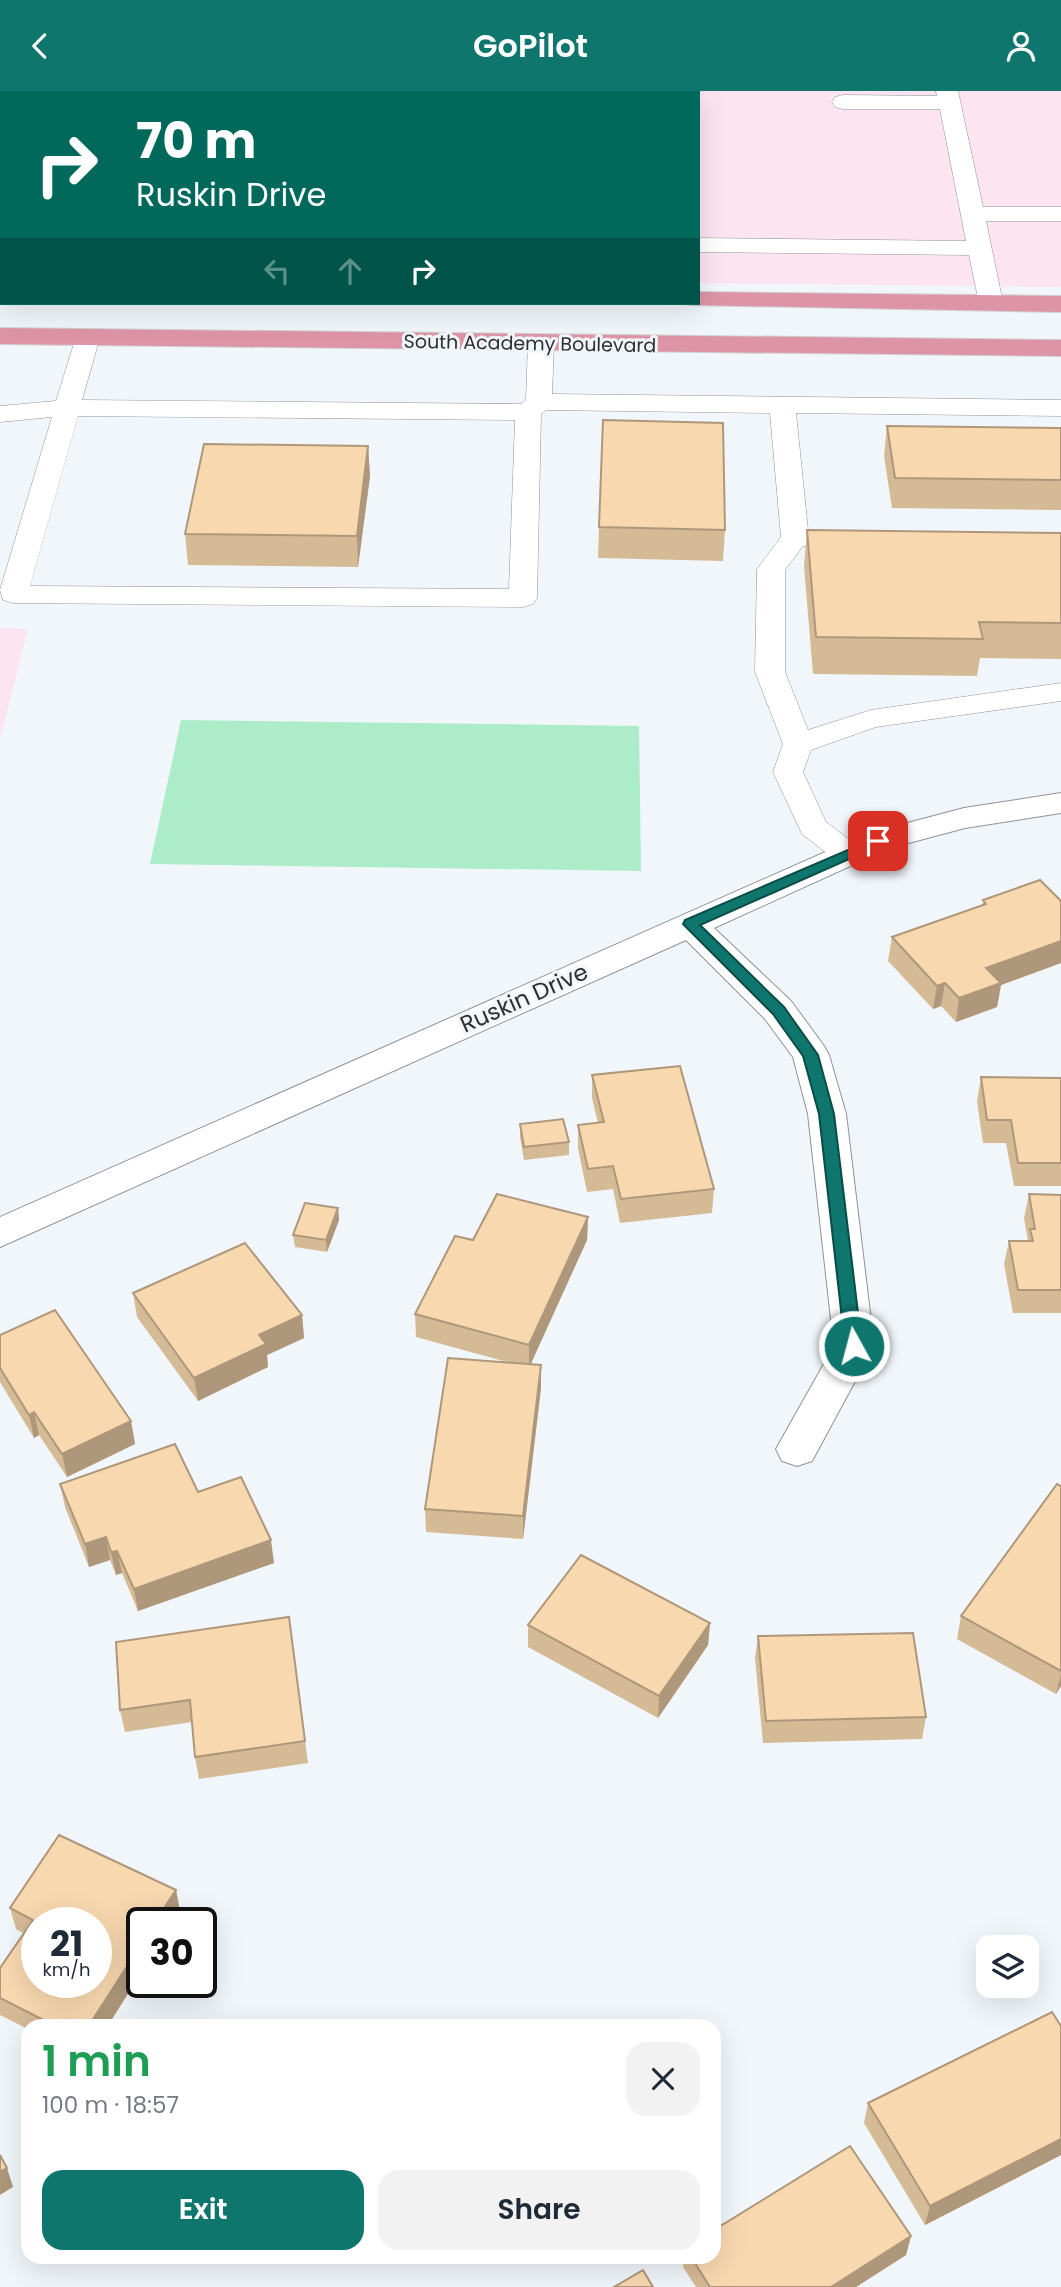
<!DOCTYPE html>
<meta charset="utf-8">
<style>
body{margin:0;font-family:Poppins,sans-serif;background:#f2f2f3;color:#1f2937;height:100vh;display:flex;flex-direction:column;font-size:26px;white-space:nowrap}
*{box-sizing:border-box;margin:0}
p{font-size:23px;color:#747a83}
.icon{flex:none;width:38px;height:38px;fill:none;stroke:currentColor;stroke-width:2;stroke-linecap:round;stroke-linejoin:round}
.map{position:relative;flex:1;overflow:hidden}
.side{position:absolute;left:21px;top:1928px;width:700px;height:245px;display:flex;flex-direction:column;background:#fff;border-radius:21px;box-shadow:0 7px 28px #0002}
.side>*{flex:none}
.banner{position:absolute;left:0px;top:0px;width:700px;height:214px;box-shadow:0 7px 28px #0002;background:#00695c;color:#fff;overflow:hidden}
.fabs{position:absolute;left:976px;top:1844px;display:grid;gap:14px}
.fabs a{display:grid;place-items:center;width:63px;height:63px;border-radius:14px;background:#fff;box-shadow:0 7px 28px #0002;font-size:35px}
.speed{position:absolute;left:21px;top:1816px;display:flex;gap:14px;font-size:35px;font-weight:700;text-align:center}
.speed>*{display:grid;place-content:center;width:91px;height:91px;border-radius:50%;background:#fff;box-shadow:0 7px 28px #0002;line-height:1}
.speed small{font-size:18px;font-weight:400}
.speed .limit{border:4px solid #111;border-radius:10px;background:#fff;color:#111}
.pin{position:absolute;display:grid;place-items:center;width:60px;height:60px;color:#fff;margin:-30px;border-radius:14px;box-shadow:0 4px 10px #0006}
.me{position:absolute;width:77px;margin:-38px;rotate:353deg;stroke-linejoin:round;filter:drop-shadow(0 0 5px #0008)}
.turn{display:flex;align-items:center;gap:24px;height:147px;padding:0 21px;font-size:32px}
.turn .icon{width:91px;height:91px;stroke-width:2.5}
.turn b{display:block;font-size:49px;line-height:60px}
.lanes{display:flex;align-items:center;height:66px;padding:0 21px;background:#0003;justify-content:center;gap:35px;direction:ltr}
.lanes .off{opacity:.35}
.round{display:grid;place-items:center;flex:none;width:74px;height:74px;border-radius:21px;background:#f2f2f3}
.summary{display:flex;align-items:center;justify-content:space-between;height:119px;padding:0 21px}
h1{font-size:42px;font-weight:600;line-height:52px;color:#1e9e55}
.button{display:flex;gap:14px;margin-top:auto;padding:14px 21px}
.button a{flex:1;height:80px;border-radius:21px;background:#0f766e;color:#fff;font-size:28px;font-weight:600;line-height:80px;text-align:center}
.button a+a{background:#f2f2f3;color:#1f2937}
header{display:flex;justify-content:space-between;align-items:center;height:91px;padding:0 21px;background:#0f766e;color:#fff;font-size:32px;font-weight:600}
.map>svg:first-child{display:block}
.commercial{fill:#fce4f0}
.green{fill:#acecc8}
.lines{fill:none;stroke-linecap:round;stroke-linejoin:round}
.lane-casing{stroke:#8f9398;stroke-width:1}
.street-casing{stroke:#8f9398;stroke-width:2}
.highway-casing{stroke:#d1d1d2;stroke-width:2}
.lane{fill:#fff;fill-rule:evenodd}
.street{fill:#fff;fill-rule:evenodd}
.highway{fill:#dd94a6;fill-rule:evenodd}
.wall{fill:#d5ba96}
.shaded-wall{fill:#ae977a}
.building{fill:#f8d8af;stroke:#ae977a;stroke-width:2;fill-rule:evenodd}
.route{fill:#0f766e;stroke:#0a4d48;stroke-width:2}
.labels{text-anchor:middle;stroke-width:6;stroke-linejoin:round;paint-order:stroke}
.far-street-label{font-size:19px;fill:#2e2f31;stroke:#f1f6fb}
.street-label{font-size:23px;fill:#2e2f31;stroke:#f1f6fb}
</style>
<header><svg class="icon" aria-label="back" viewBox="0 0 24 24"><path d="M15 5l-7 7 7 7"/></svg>GoPilot<svg class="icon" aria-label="person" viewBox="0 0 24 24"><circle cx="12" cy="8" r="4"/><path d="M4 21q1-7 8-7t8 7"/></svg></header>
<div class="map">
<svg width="1061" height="2196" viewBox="0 0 1061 2196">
<rect width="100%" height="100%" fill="#f1f6fb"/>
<!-- commercial -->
<g class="commercial">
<path d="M0,0H1061V196L698,192V2H2L0,183Z"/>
<path d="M0,537L28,538L0,648Z"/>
</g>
<!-- green -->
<path class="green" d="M181,629L639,635L641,780L150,773Z"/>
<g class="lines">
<!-- lane casing -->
<g class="lane-casing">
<g id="lane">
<path d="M936,0H958L983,116H1061V130H986L1003,212L1000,217L991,219L982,217L979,212L969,164L698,161V147L966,150L940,18H843L835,16L832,11L835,6L843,4L937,5Z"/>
<rect x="0" y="140" width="2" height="14"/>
<path d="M88,239L97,241L100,246L82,309L521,313L526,309L528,252L532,247L541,244L550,247L554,252L552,303L1061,309V325L796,322L808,439L867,442L871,448L867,454L857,456L803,455L785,479V581L808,639L871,619L1061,592V610L876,636L811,659L803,681L826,731L859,756L864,763L859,770L848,773L837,770L802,743L773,681L783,653L755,581L757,478L781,446L770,322L546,319L541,323L537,507L533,513L523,516L13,512L3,509L0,499L52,326L0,331V315L56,310L76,246L79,241ZM78,325L515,329L509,498L30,495Z"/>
</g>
</g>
<!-- street casing -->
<g class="street-casing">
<path id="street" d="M1061,702V722L965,737L890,757L714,837L791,910L824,955L829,964L846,1023L874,1255L812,1370L797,1375L782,1370L776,1358L834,1255L808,1023L793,966L765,928L686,849L0,1156V1126L866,743L964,717Z"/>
</g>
<!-- highway casing -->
<g class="highway-casing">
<g id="highway">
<rect x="0" y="193" width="2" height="16"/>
<path d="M698,201L1061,205V221L689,214L687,212H698Z"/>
<path d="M0,237L1061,249V265L0,253Z"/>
</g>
</g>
<!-- lane -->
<use href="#lane" class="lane"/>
<!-- street -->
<use href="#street" class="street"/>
<!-- highway -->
<use href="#highway" class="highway"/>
</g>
<!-- wall -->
<g class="wall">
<path d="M887,335L1061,337V419L892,417L884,365Z"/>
<path d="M368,355L370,385L358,476L188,474L185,443Z"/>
<path d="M599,436L725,439L723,470L598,467Z"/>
<path d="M807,439L1061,442V568L980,567L977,585L813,583L804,475Z"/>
<path d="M983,809L1061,810V872L1001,894L997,916L956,931L941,915L933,918L888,870L892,846L982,815Z"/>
<path d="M592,984L714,1098L712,1122L620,1132L613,1098L587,1101L578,1057V1034L598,1032L592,1007Z"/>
<path d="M981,986L1061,987V1095H1014L1006,1052H983L977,1010Z"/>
<path d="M520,1033L569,1051V1064L524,1069L520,1046Z"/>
<path d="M1029,1103L1061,1104V1222H1013L1004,1173L1009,1150H1028L1024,1127Z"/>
<path d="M338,1117L339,1129L327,1161L295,1156L293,1144Z"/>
<path d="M588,1126L587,1149L530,1273L541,1297L523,1448L426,1441L425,1418L507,1271L416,1246L415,1223L473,1149Z"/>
<path d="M133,1202L302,1224L304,1247L267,1264L268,1276L198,1310L137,1226Z"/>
<path d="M0,1244L131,1330L135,1353L67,1386L39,1344L34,1347L0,1291Z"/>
<path d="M60,1393L198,1401L274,1472L138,1520L122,1482L116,1484L110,1469L89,1476L65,1416Z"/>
<path d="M1061,1395V1595L1056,1603L957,1548L961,1525Z"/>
<path d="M289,1526L308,1672L199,1688L195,1666L192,1631L125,1641L120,1619Z"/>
<path d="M710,1532L708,1554L658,1627L528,1556V1534Z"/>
<path d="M758,1545L926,1626L922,1648L763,1652L755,1567Z"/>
<path d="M176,1799L180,1820L107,1936H28V1938L0,1924V1877L23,1842L16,1838L10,1817Z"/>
<path d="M1061,1935V2064L925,2134L864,2032L868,2012Z"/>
<path d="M911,2145L906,2164L856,2196H696L683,2176L684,2166H714Z"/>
</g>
<!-- shaded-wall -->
<g class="shaded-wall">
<path d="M368,355L370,385L358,476L357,445Z"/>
<path d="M1061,850V872L1001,894L997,916L956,931L959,907L986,877Z"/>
<path d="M945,892L941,915L933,918L937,895Z"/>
<path d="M338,1117L339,1129L327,1161L326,1149Z"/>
<path d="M588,1126L587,1149L529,1277V1254Z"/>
<path d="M302,1224L304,1247L267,1264L268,1276L198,1310L194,1287L259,1244Z"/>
<path d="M541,1274V1297L523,1448V1425Z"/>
<path d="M34,1321L39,1344L34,1347L29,1324Z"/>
<path d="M131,1330L135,1353L67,1386L62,1363Z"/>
<path d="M106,1446L110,1469L89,1476L85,1453Z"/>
<path d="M271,1449L274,1472L138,1520L134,1498Z"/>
<path d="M117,1460L122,1482L116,1484L111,1461Z"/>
<path d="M710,1532L708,1554L658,1627L659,1605Z"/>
<path d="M1061,1583V1595L1056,1603Z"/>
<path d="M176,1799L180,1820L172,1832H154Z"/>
<path d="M142,1852V1880L107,1936H88Z"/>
<path d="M1061,2048V2064L925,2134L930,2115Z"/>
<path d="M7,2077L13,2096L0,2104V2081Z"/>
<path d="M911,2145L906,2164L856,2196H831Z"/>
</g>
<!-- building -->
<g class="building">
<path d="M603,329L723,332L725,439L599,436Z"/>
<path d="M887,335L1061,337V389L895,387Z"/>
<path d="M204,353L368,355L357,445L185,443Z"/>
<path d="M807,439L1061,442V532L979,531L983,548L816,546Z"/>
<path d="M1040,789L1061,810V850L986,877L1001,892L959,907L945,892L937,895L892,846L986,813L983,809Z"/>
<path d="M680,975L714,1098L621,1108L613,1075L588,1078L578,1034L604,1031L592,984Z"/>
<path d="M981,986L1061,987V1072H1018L1011,1029H987Z"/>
<path d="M563,1028L569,1051L524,1056L520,1033Z"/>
<path d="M497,1103L588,1126L529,1254L415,1223L455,1145L473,1149Z"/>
<path d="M1029,1103L1061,1104V1199H1018L1009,1150H1033L1030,1138H1035Z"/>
<path d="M305,1112L338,1117L326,1149L293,1144Z"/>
<path d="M245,1152L302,1224L259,1244L266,1253L194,1287L133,1202Z"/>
<path d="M55,1219L131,1330L62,1363L34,1321L29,1324L0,1277V1244Z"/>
<path d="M448,1267L541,1274L523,1425L425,1418Z"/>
<path d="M175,1353L198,1401L241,1386L271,1449L134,1498L117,1460L111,1461L106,1446L85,1453L60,1393Z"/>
<path d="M1057,1393L1061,1395V1580L961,1525Z"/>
<path d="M581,1464L710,1532L659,1605L528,1534Z"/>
<path d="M289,1526L305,1650L195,1666L190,1609L120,1619L116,1551Z"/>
<path d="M913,1542L926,1626L766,1630L758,1545Z"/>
<path d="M59,1744L176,1799L154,1832H142V1852L88,1936H57L0,1907V1877L33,1829L10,1817ZM37,1832H96V1892H37Z"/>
<path d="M1052,1921L1061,1935V2048L930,2115L868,2012Z"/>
<path d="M850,2055L911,2145L831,2196H710L691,2166H714V2139Z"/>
<path d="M0,2064L7,2077L0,2081Z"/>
<path d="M643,2179L653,2196H614Z"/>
</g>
<!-- route -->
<path class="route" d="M878,746L885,750L883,753L700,834L784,916L818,964L834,1023L862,1255L860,1260H848L845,1255L819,1023L803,965L773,923L683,833L685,829Z"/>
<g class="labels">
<!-- far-street labels -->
<g class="far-street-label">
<text transform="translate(530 252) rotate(1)" y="7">South Academy Boulevard</text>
</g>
<!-- street labels -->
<g class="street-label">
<text transform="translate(524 907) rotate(-24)" y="8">Ruskin Drive</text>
</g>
</g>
</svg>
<div class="fabs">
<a><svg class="icon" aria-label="layers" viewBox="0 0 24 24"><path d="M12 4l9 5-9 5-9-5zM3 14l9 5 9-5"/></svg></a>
</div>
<div class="speed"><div>21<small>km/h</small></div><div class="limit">30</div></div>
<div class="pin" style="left:878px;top:750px;background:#d93025"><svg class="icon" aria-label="arrive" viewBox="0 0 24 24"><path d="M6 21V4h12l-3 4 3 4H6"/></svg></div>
<svg class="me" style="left:854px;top:1255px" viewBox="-20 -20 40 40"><circle r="17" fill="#0f766e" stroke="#fff" stroke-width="3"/><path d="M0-11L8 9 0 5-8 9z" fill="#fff"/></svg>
<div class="banner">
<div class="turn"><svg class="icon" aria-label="right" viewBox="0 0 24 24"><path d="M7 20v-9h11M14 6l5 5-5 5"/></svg><div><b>70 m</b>Ruskin Drive</div></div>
<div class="lanes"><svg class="icon off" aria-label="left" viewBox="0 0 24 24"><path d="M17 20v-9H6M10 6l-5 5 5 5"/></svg><svg class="icon off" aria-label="ahead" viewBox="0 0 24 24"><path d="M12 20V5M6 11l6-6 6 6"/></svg><svg class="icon" aria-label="right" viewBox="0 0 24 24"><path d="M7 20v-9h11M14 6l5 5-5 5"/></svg></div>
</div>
<section class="side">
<div class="summary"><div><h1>1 min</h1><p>100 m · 18:57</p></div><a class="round"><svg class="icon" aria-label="close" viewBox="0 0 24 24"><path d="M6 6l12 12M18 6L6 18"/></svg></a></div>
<div class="button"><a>Exit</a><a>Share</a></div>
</section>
</div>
